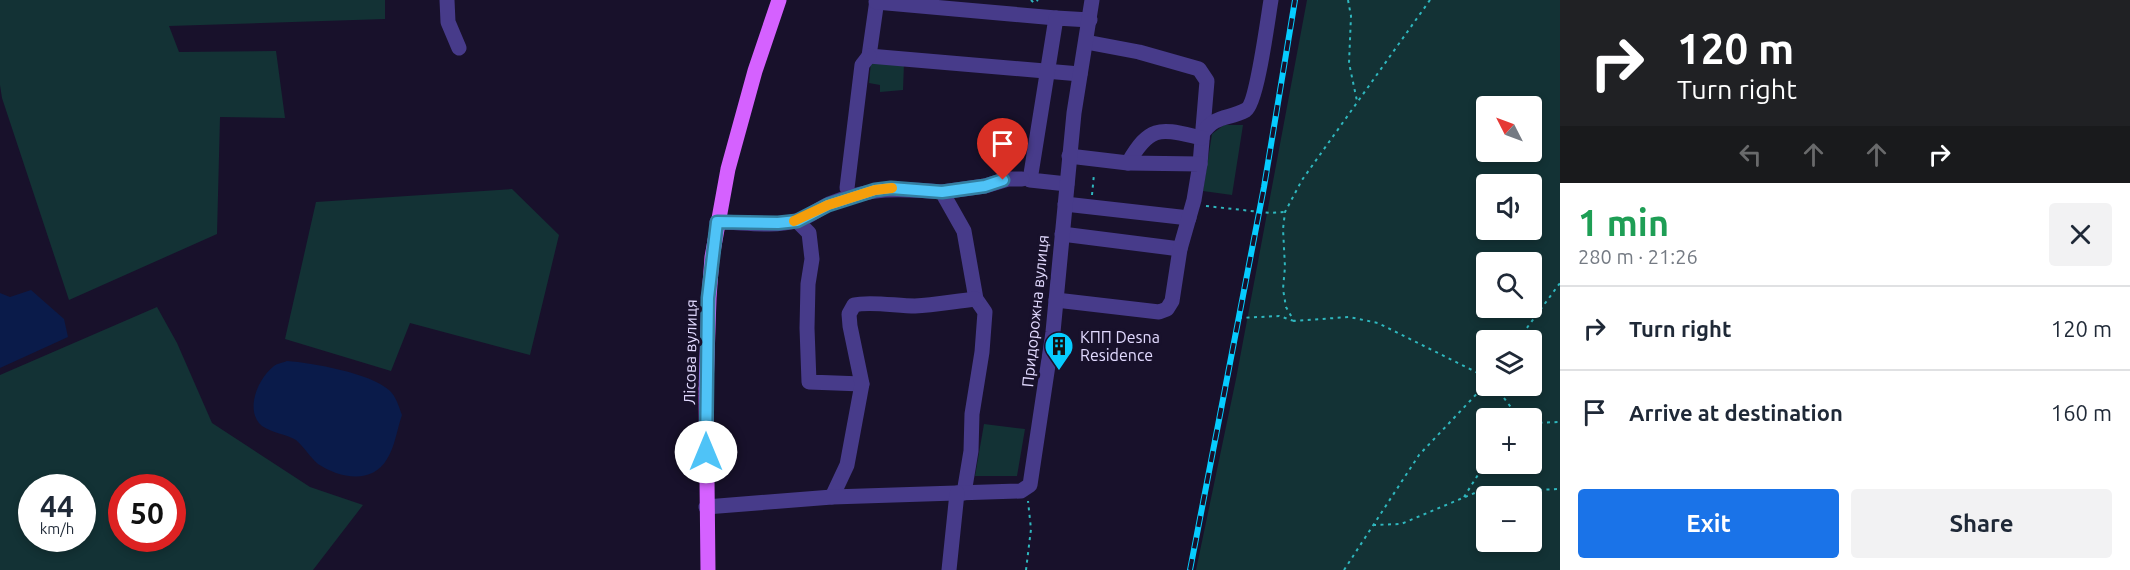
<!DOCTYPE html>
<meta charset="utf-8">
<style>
body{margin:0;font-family:Ubuntu,sans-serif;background:#f2f2f3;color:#1f2937;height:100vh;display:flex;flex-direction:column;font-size:22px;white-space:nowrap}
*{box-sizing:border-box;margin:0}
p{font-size:20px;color:#747a83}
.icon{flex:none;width:33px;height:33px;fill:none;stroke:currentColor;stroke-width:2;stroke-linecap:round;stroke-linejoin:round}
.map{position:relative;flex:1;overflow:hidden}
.drawer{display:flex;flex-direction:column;background:#fff;width:570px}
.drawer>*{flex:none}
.top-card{background:#202124;color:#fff;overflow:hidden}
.needle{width:39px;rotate:312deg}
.buttons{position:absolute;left:1476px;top:96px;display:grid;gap:12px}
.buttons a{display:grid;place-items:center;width:66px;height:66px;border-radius:6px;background:#fff;box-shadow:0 3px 9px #0003;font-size:30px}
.speed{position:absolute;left:18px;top:474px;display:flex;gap:12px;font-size:30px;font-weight:700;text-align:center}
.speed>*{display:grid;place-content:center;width:78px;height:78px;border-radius:50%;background:#fff;box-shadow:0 3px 9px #0003;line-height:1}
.speed small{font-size:15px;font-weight:400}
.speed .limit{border:9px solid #d22;background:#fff;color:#111}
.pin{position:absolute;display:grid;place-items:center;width:51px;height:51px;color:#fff;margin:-62px -26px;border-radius:50% 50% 50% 0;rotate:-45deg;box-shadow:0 0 6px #0007}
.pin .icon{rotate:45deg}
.me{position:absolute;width:66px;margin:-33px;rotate:0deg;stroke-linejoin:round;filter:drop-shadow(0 0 4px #0008)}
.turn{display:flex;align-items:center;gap:21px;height:126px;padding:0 18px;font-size:27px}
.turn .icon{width:78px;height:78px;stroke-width:2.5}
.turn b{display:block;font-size:42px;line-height:51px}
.lanes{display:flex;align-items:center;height:57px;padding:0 18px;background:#0003;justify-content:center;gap:30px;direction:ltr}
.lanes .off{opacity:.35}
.round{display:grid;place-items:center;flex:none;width:63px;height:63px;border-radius:6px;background:#f2f2f3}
.head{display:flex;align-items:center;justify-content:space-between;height:102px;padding:0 18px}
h1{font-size:36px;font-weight:700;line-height:45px;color:#1e9e55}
.primary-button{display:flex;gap:12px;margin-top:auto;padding:12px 18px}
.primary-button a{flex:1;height:69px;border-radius:6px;background:#1a73e8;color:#fff;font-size:24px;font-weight:700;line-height:69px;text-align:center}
.primary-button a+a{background:#f2f2f3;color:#1f2937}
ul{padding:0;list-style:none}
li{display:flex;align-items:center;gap:18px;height:84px;padding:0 18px;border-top:2px solid #e0e1e3}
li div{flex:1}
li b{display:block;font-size:22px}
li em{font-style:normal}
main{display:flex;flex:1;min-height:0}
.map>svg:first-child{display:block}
.green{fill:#133235;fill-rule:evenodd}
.water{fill:#0a1b4a}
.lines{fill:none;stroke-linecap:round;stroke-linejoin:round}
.path{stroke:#2fb7be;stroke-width:2;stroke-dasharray:3 4.5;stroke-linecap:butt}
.minor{stroke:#473b8a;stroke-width:15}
.major{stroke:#d561ff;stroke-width:15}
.rail-casing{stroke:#06ccff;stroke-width:6}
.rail{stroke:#18112b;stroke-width:4;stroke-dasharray:11;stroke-linecap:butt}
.route-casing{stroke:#337fa1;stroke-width:15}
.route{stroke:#4fc3f7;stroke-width:10}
.slow{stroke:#f59e0b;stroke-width:10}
.labels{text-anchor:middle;stroke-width:6;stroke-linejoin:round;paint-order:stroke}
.street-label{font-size:16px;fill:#e2daff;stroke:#18112b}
.poi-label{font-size:16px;fill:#e2daff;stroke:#18112b;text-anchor:start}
</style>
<main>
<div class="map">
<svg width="1560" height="570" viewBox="0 0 1560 570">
<rect width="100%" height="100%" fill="#18112b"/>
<!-- green -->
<g class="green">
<path d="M0,0H385V19L169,26L179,52L276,51L285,118L220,117L217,234L69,300L2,98L0,85Z"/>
<path d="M1307,0H1560V570H1196L1236,379ZM1532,106V152H1486V106ZM1532,184V230H1486V184ZM1532,262V308H1486V262ZM1532,340V386H1486V340ZM1532,418V464H1486V418ZM1486,496H1532V542H1486Z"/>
<path d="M871,62L904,63L903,90L880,92V85L869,83Z"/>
<path d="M1224,125H1243L1232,195L1203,191L1212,134Z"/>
<path d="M512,189L559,235L530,355L410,323L391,371L285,339L316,202Z"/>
<path d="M157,307L177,343L212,423L310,487L363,505L313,570H0V375ZM32,488H82V538H32ZM122,488H172V538H122Z"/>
<path d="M984,424L1025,429L1017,476H975Z"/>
</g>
<!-- water -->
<g class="water">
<path d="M31,290L64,319L68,337L0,368V293L10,297Z"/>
<path d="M287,361C313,363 370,373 389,390C396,396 399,407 402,415C397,429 395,447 387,459C372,485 339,478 318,464C310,457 304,447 296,440C286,434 272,433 262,426C244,411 258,378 274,366C278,363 282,363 287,361Z"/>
</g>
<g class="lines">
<!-- path -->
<g class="path">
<path d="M1031,0L1034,3L1038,0"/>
<path d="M1348,0L1351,16L1349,63L1357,101"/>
<path d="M1430,0L1302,180L1285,212L1283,229L1285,267L1283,289L1286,307L1294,321L1349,317L1378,323L1486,377"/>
<path d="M1092,195L1094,174"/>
<path d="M1206,206L1270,213L1284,212"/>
<path d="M1239,318L1279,316L1294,321"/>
<path d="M1518,340L1560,283"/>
<path d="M1495,386L1519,418"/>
<path d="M1532,423L1560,422"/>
<path d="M1464,497L1486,462"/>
<path d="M1373,525L1401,524L1477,492L1560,489"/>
<path d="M1026,570L1031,529L1028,501"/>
<path d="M1344,570L1419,455L1486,384"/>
</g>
<!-- minor -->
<g class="minor">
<path d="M447,0L448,22L459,48"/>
<path d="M877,0L869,56L1080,74"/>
<path d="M876,2L1056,18"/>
<path d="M1086,42L1139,52L1199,69L1207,81L1200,164"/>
<path d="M1202,134C1216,114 1227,120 1246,110C1257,103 1268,17 1271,0"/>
<path d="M1128,163C1151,123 1161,129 1202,138"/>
<path d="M1067,184L1030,180L1056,18L1090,20"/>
<path d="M847,188L862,65L869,56"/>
<path d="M942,192L985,186L1008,179H1022"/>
<path d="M1065,204L1189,218"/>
<path d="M797,221L809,233L812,259L808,284L807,328L809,382L862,384"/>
<path d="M717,222C742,222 772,227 796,221C808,218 818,209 829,204C871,187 898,188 942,192L964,231L976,299L985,312L982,352L972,414L971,451L964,493"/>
<path d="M1062,234L1180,249"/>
<path d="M1056,300L1159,312L1167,309L1172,301L1180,249L1194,200L1200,164L1128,163L1069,156"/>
<path d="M832,497L847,465L862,384L850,326L849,314L854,305C869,301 897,306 915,306C935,305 956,301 976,299"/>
<path d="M706,507L832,497L1021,491L1030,485L1053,332L1074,113L1092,0"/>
<path d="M949,570L957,493"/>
</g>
<!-- major -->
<path class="major" d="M708,570L706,389L709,298L712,257L728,169L755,71L779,0"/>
<!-- rail casing -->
<g class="rail-casing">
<path id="rail" d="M1190,570L1264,187L1295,0"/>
</g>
<!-- rail -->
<use href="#rail" class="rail"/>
</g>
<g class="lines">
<!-- route casing -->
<g class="route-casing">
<path id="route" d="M706,452L708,298L717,222L778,223L797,221L828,205L875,190L891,188L942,192L985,186L1003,180"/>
</g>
<!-- route -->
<use href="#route" class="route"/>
<!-- slow -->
<path class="slow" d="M794,221L828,205L875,190L892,188"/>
</g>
<!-- icons -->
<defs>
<g id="building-pin" transform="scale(1.5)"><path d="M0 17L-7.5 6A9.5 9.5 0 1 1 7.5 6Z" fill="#06ccff" stroke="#18112b"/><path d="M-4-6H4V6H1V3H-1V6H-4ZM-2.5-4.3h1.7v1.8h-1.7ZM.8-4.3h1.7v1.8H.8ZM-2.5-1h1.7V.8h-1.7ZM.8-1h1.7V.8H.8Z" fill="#111"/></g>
</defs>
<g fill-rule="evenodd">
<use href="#building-pin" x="1059" y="346"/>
</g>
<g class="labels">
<!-- street labels -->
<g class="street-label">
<text transform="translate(1035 311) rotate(-84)" y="6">Придорожна вулиця</text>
<text transform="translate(690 352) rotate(-89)" y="6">Лісова вулиця</text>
</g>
<!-- poi labels -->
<g class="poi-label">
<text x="1080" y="343">КПП Desna<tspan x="1080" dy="18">Residence</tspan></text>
</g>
</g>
</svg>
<div class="buttons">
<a><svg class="needle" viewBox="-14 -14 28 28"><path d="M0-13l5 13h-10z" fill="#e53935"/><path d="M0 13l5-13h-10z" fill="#747a83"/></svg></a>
<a><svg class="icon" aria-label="sound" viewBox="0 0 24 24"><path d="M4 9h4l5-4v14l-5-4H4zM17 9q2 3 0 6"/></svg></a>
<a><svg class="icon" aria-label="search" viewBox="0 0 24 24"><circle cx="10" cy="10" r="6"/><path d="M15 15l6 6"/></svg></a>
<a><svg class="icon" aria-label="layers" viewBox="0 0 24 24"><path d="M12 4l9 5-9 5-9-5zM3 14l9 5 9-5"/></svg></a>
<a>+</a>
<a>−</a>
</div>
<div class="speed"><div>44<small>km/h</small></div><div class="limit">50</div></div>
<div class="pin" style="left:1003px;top:180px;background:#d93025"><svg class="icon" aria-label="arrive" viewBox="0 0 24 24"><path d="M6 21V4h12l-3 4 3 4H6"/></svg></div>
<svg class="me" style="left:706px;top:452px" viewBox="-20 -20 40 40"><circle r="19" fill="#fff"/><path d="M0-13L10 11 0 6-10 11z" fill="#4fc3f7"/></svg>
</div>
<section class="drawer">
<div class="top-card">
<div class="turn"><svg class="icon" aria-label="right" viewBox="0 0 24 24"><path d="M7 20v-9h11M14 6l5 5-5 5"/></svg><div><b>120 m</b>Turn right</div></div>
<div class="lanes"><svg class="icon off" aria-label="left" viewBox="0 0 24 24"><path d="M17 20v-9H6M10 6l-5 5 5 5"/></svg><svg class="icon off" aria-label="ahead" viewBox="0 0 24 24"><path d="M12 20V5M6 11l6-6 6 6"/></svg><svg class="icon off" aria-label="ahead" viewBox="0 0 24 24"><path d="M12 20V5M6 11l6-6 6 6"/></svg><svg class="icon" aria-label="right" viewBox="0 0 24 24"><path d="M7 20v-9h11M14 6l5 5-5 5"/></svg></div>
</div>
<div class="head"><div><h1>1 min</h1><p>280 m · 21:26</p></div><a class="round"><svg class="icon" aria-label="close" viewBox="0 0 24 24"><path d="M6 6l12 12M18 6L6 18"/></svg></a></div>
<ul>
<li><svg class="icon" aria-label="right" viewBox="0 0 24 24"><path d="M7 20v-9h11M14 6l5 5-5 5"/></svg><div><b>Turn right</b></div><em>120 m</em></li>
<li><svg class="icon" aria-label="arrive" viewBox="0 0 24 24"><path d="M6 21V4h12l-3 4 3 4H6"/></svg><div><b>Arrive at destination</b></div><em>160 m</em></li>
</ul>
<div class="primary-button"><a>Exit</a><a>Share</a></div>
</section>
</main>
